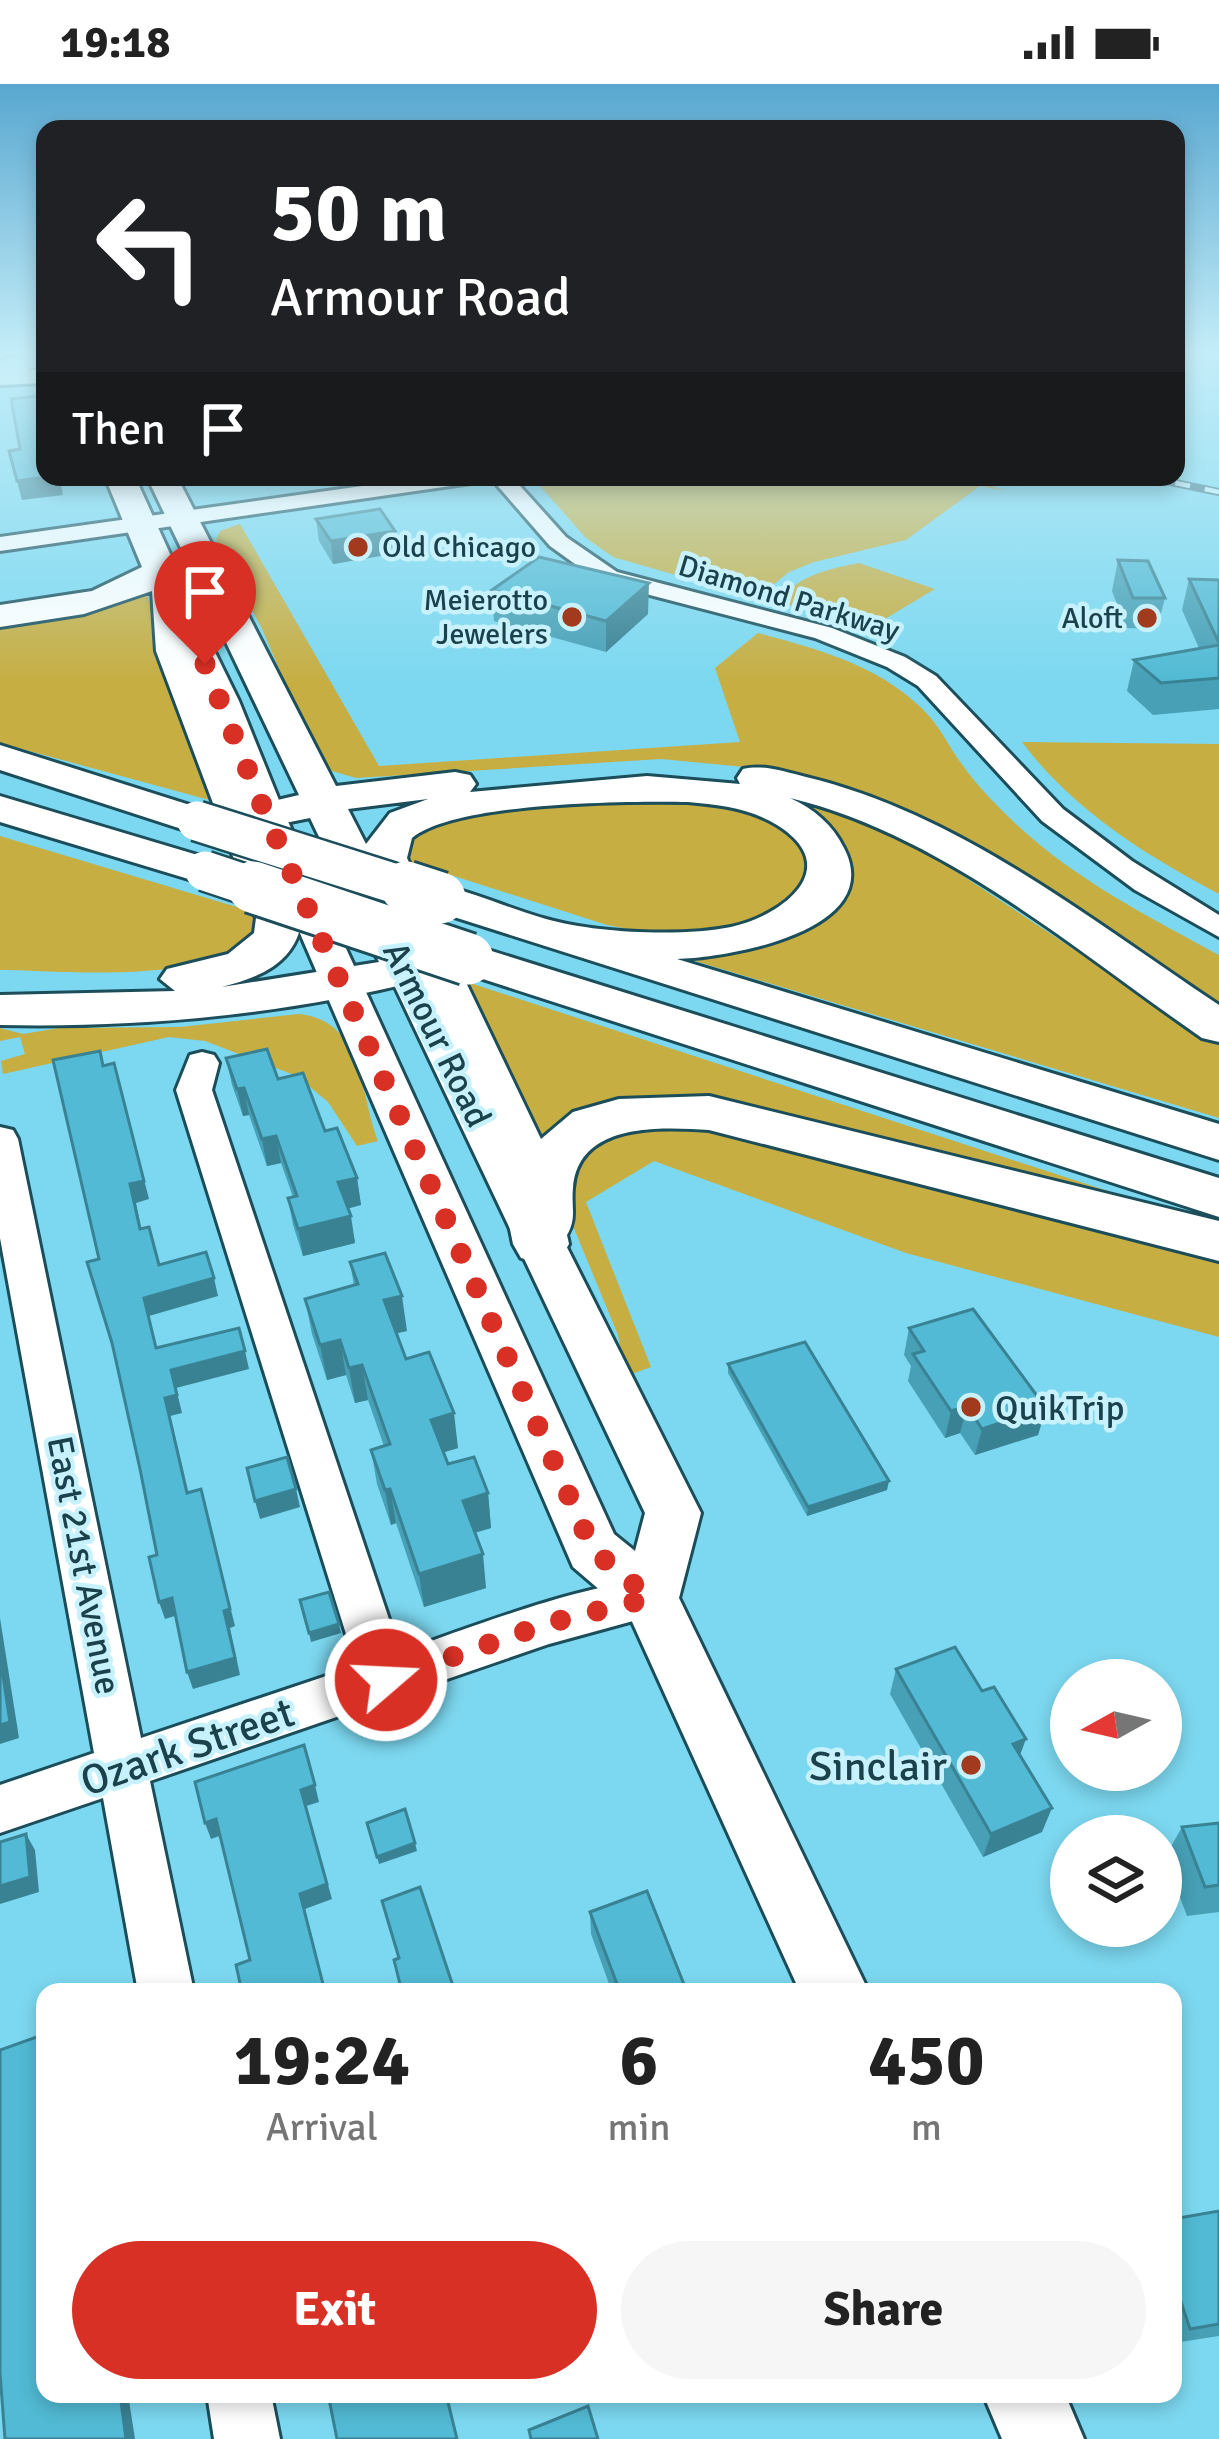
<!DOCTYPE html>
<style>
body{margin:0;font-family:Signika,sans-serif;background:#f6f6f6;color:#222;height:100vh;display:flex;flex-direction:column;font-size:45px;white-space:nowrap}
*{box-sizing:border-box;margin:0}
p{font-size:39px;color:#767676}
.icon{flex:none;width:66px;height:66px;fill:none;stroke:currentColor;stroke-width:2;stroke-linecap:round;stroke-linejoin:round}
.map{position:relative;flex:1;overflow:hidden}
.drawer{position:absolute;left:36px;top:1899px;width:1146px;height:420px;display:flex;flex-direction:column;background:#fff;border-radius:24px;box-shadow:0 6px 18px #0003}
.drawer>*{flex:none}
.banner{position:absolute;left:36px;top:36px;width:1149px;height:366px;border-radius:24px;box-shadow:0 6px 18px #0003;background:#202124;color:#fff;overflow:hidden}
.needle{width:78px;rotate:262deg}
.tools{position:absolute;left:1050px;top:1575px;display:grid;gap:24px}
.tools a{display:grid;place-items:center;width:132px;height:132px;border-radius:50%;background:#fff;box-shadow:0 6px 18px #0003;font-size:60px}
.pin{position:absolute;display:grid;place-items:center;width:102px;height:102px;color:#fff;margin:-123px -51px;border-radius:50% 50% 50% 0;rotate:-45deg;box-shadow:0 0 12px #0007}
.pin .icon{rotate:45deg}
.me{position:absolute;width:132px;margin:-66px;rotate:71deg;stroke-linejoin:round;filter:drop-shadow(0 0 9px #0008)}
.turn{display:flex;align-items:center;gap:42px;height:252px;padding:0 36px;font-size:54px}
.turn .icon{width:156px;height:156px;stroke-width:2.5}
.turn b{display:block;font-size:84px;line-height:102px}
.then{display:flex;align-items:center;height:114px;padding:0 36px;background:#0003;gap:24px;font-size:45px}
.eta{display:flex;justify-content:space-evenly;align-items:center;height:204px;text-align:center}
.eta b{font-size:72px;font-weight:800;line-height:84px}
.action{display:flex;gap:24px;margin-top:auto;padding:24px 36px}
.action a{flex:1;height:138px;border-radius:72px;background:#d93025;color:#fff;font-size:48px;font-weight:800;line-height:138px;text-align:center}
.action a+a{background:#f6f6f6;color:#222}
.status{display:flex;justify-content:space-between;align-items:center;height:84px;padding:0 60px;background:#fff;direction:ltr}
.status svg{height:33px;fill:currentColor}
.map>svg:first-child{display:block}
.green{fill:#c6ae43}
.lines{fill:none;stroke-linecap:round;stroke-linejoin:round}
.minor-casing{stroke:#1b4e5a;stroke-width:6}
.major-casing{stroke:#1b4e5a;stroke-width:6}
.highway-casing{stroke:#1b4e5a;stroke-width:6}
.minor{fill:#fff;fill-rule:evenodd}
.major{fill:#fff;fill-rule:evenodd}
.highway{fill:#fff;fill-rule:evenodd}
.rail-casing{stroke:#376d7b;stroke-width:8}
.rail{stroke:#c7f2fd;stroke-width:4.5;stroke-dasharray:15;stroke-linecap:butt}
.highway-bridge-far1-casing{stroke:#1b4e5a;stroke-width:44;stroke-linecap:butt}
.highway-bridge-casing{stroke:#1b4e5a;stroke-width:57;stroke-linecap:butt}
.highway-bridge-far1{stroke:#fff;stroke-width:39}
.highway-bridge{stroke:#fff;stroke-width:51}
.wall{fill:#47a0b6}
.shaded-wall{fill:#398294}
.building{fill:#52bad4;stroke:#398294;stroke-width:3}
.route{stroke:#d93025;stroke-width:21;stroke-dasharray:0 37.8}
.poi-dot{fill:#a23b1d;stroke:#c7f2fd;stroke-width:4.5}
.labels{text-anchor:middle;stroke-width:9;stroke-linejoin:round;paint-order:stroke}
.far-poi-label{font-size:30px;fill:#1b424c;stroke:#c7f2fd;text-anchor:end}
.far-street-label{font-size:30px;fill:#1b424c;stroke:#c7f2fd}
.street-label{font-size:36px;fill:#1b424c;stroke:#c7f2fd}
.poi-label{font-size:36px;fill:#1b424c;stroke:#c7f2fd;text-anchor:start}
.near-street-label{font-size:42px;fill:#1b424c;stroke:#c7f2fd}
.near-poi-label{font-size:42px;fill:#1b424c;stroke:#c7f2fd;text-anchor:end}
</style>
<div class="status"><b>19:18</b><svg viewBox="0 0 49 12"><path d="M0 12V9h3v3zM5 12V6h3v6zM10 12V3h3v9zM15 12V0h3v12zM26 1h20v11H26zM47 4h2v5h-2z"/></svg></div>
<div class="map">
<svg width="1219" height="2355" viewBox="0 0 1219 2355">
<rect width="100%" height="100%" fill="#7cd8f0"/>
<!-- green -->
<g class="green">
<path d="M532,393H933L961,398L960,393H965L1006,407L980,402L906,456L814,478L789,488L763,509L746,511L613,473L586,454Z"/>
<path d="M240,440L379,682L740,658L715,584L758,549C821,566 885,583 930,633C942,647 950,664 961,679C977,702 997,722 1017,741C1076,796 1149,833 1219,871V935L1005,791L755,684L661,675L356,694L322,684L262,545L216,456L220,447Z"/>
<path d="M859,479L935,505L868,545L783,519C790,492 834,484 859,479Z"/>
<path d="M146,509L224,720L0,659V537Z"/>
<path d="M1022,658L1219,660V810C1145,771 1073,726 1022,658Z"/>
<path d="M769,703L847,728L919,763L1219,961V1034L685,874L835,810Z"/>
<path d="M672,713L763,728L801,758L811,781L803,805L769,833L725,846L650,849L607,841L401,775L414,748L462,730Z"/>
<path d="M0,752L260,830C248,907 58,886 0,886Z"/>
<path d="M461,896L1206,1139L706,1018L538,1069Z"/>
<path d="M298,930C364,936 359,1007 378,1057L357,1062L328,1018L297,992L205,957L169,953L3,990L1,977L25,970L20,953L0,957V944L23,950L59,944L180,943Z"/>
<path d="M698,1042L1219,1173V1253L906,1169L654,1077L586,1118L651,1283L626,1292L618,1251L566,1125L579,1075L606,1054L638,1043Z"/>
</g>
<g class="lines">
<!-- minor casing -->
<g class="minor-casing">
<g id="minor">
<path d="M426,393H482L471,399L0,467V453Z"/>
<path d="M490,393H512L566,453L617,488L832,544L905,573L936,592L1063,725L1132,777L1219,831V853L1135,806L1042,737L918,602L887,583L815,554L600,498L550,462Z"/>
<path d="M202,968L214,971L219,979L212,1006L400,1568C453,1550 621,1484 666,1500L673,1514L666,1528L549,1560L150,1697L194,1908H138L103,1714L0,1749V1701L94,1669L0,1154V1043L13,1046L18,1055L141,1654L356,1582L176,1006L190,971Z"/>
<path d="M207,2310H271L280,2355H214Z"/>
</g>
</g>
<!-- major casing -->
<g class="major-casing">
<g id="major">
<path d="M45,285V299L0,301V287Z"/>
<path d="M169,496L184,505L239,617L285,731L614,1450L635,1467L645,1429L387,886L393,878H421L427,886L701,1429L679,1514L869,1908H800L629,1531L573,1483L249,731L207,617L154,505Z"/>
<path d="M983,2310H1065L1084,2355H1002Z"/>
</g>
</g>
<!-- highway casing -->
<g class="highway-casing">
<g id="highway">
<path d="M36,266H45V281L0,293V277Z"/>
<path d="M105,393H135L186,505L192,567L256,721L299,711L147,393H177L336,702L455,688L470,691L476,700L470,708L647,692L740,700L737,694L743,685C764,680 785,688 806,693C960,730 1089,835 1219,921V958L1202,954C1075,866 943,751 790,714C814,725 832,740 844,764C887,847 727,874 677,875L1219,1040V1076L432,826L451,866L468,861L485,865L1219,1094V1133L461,888L541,1055L573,1028L619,1015L709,1012L1219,1137V1177L709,1046C661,1043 578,1038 573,1104C571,1123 577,1134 567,1151L569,1160L561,1174L541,1180L521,1174L513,1160L495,1072L418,897C281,931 141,944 0,941V911L175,907L160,895L167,885L228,870L254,849L256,834L156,567L152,507L84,530L0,543V521L92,507L142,483ZM428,715L390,729L366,760L348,725ZM688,718C720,721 749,724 777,741C846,784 782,832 731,843C681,853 595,849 546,835C510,825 476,809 440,801L422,807L407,774L412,754C456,718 628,717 688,718ZM310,734L379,878L222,903C261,893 297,878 302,834L265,743Z"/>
<path d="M0,661L212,728L218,737L212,746L197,750L0,686Z"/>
<path d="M0,712L221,778L227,787L221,796L205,800L0,738Z"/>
</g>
</g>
<!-- minor -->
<use href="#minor" class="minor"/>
<!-- major -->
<use href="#major" class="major"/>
<!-- highway -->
<use href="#highway" class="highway"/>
<!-- rail casing -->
<g class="rail-casing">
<path id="rail" d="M1146,393L1219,408"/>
</g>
<!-- rail -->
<use href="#rail" class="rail"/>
<!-- highway-bridge-far1 casing -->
<g class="highway-bridge-far1-casing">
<g id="highway-bridge-far1">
<path d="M197,737L415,806"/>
<path d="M205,787L262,806"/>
</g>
</g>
<!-- highway-bridge casing -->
<g class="highway-bridge-casing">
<g id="highway-bridge">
<path d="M253,803L468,875"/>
<path d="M406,803L440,814"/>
</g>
</g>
<!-- highway-bridge-far1 -->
<use href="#highway-bridge-far1" class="highway-bridge-far1"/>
<!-- highway-bridge -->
<use href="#highway-bridge" class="highway-bridge"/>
</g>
<!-- wall -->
<g class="wall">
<path d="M316,435L395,447L398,469L333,480L319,457Z"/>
<path d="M1118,476L1165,514L1157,545L1126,544L1112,507Z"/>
<path d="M1189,495L1219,496V625L1153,631L1127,607L1134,576L1199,564L1182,526Z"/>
<path d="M492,506L648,530L606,568L494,537Z"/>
<path d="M226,974L278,995L325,1047L357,1094L361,1121L348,1124L355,1159L303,1172L293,1141L288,1114L293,1113L281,1079L267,1082L249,1031L243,1032L232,1001Z"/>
<path d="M350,1178L407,1247L396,1249L406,1275L458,1364L444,1368L448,1380L488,1409L491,1444L475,1449L486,1504L424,1523L396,1439L391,1441L377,1400L371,1366L384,1362L368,1316L355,1319L346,1291L327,1296L312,1250L305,1215L354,1202Z"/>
<path d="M909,1244L1046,1324L1038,1351L975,1371L960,1349L945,1354L908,1297L911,1282L904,1271Z"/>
<path d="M728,1280L887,1406L807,1432L728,1289Z"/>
<path d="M896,1585L1020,1671L1042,1748L983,1773L890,1610Z"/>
<path d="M1219,1739V1828L1187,1832L1165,1773L1182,1743Z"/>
<path d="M590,1828L687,1908H612L591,1850Z"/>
<path d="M1219,2127V2252L1174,2259L1173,2135Z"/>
</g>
<!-- shaded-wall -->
<g class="shaded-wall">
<path d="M46,393H59L63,411L22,416L17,397Z"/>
<path d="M221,393H244V396L222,399Z"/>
<path d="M395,447L398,469L333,480L331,457Z"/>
<path d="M649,499L648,530L606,568V537Z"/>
<path d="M114,979L149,1115L136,1119L145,1163L130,1100Z"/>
<path d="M244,1004L249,1031L243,1032L237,1005Z"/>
<path d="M276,1052L281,1079L267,1082L262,1055Z"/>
<path d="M357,1094L361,1121L343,1126L338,1098Z"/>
<path d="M351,1132L355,1159L303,1172L298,1145Z"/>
<path d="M214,1194L218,1212L149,1232L144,1214Z"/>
<path d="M402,1212L407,1247L389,1251L384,1216Z"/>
<path d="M340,1256L346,1291L327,1296L320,1261Z"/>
<path d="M245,1267L249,1285L176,1304L182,1329L170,1332L193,1427L165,1314L171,1286Z"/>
<path d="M362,1281L368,1316L355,1319L349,1284Z"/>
<path d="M967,1322L960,1349L945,1354L951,1327Z"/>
<path d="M1046,1324L1038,1351L975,1371L982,1345Z"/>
<path d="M454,1329L458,1364L435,1371L431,1336Z"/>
<path d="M889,1397L887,1406L807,1432L808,1423Z"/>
<path d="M201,1405L235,1542L230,1544L240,1591L193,1605L187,1588L224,1527Z"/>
<path d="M296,1405L300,1423L260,1435L255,1417Z"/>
<path d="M390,1405L396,1439L391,1441L385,1406Z"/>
<path d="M488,1409L491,1444L466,1451L463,1417Z"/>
<path d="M483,1470L486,1504L424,1523L419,1490Z"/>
<path d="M172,1514L178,1531L165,1535L159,1518Z"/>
<path d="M0,1534L19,1654L0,1660Z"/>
<path d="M339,1540L341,1549L311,1558L309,1549Z"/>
<path d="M1026,1655L1017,1679L1013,1660Z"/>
<path d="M315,1701L319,1718L306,1722L332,1815L305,1825L326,1908L300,1810L301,1706Z"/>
<path d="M1052,1724L1042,1748L983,1773L991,1750Z"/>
<path d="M216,1735L222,1751L211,1755L205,1739Z"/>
<path d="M26,1750L35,1766L39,1808L0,1820V1802Z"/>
<path d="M415,1759L417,1767L379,1780L377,1773Z"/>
<path d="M120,2310H128L135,2355H126Z"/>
</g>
<!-- building -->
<g class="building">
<path d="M45,311L46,393L17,397L9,367L20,365L11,315Z"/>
<path d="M380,425L395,447L331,457L316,435Z"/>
<path d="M539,473L649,499L606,537L492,506Z"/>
<path d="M1118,476L1148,477L1165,514H1133Z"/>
<path d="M1189,495L1219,496V559Z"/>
<path d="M1219,561V594L1161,599L1134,576Z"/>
<path d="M267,965L278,995L303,989L325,1047L337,1044L357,1094L338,1098L351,1132L298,1145L288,1114L297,1112L276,1052L262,1055L244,1004L237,1005L226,974Z"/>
<path d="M100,967L103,982L114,979L144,1097L130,1100L140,1145L149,1143L159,1181L206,1168L214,1194L144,1214L156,1264L239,1244L245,1267L171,1286L177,1311L165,1314L187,1409L201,1405L230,1525L224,1527L235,1574L187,1588L172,1514L159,1518L149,1473L157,1471L140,1385L112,1259L87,1178L99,1175L53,976Z"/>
<path d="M385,1169L402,1212L384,1216L406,1275L429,1268L454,1329L431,1336L448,1380L474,1373L488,1409L463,1417L483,1470L419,1490L390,1405L385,1406L371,1366L390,1360L362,1281L349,1284L340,1256L320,1261L305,1215L358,1200L350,1178Z"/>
<path d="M973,1225L1046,1324L982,1345L967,1322L951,1327L913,1270L924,1267L909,1244Z"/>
<path d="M805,1258L889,1397L808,1423L728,1280Z"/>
<path d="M287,1373L296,1405L255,1417L247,1384Z"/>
<path d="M329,1508L339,1540L309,1549L300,1516Z"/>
<path d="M955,1563L982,1607L994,1603L1026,1655L1013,1660L1052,1724L991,1750L896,1585Z"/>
<path d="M0,1572L10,1638L0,1641Z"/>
<path d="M304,1661L315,1701L301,1706L327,1800L300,1810L325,1908H242L236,1881L250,1876L216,1735L205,1739L195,1698Z"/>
<path d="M405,1725L415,1759L377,1773L367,1739Z"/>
<path d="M1219,1739V1801L1205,1803L1182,1743Z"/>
<path d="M26,1750L30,1793L0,1802V1758Z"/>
<path d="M420,1803L455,1908H402L394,1876L399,1874L382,1817Z"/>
<path d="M647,1807L687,1908H620L590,1828Z"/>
<path d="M45,1950V2310H120L126,2355H5L0,2289V1966Z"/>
<path d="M1219,2127V2240L1190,2245L1173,2194V2135Z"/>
<path d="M328,2310H446L457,2355H337Z"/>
<path d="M588,2322L598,2355H531L529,2346Z"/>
</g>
<!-- sky -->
<linearGradient id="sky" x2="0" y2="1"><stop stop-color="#58a7d0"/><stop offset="0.45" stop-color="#c4edf8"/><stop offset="1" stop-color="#c4edf8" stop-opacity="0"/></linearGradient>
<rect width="1219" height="596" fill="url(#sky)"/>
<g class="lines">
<!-- route -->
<path class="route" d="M205,580L266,731L593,1466L650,1514L549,1539L386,1596"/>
</g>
<!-- markers -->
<g class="poi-dot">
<circle cx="358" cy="463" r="12"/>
<circle cx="572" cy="533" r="12"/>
<circle cx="1147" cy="534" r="12"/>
<circle cx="971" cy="1323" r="12"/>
<circle cx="971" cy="1681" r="12"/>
</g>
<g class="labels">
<!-- far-poi labels -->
<g class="far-poi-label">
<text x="382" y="473" text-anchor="start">Old Chicago</text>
<text x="548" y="526">Meierotto<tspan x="548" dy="34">Jewelers</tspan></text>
<text x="1123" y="544">Aloft</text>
</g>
<!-- far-street labels -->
<g class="far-street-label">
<text transform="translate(789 514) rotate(17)" y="10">Diamond Parkway</text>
</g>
<!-- street labels -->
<g class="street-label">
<text transform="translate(438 950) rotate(64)" y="13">Armour Road</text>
<text transform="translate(85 1481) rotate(79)" y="13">East 21st Avenue</text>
</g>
<!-- poi labels -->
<g class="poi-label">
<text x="995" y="1336">QuikTrip</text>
</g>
<!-- near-street labels -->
<g class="near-street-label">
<text transform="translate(187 1662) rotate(-19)" y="15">Ozark Street</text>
</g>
<!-- near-poi labels -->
<g class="near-poi-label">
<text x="947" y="1696">Sinclair</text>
</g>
</g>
</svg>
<div class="tools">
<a><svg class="needle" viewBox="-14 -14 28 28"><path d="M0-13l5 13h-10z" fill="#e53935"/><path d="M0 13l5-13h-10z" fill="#767676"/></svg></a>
<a><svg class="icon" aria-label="layers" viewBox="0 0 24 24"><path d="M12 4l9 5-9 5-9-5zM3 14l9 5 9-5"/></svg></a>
</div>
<div class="pin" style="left:205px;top:580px;background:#d93025"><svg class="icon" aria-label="arrive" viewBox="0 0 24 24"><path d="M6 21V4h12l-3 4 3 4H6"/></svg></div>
<svg class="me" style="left:386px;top:1596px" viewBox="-20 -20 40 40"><circle r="17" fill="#d93025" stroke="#fff" stroke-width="3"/><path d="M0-11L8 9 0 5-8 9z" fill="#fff"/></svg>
<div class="banner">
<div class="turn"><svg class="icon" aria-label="left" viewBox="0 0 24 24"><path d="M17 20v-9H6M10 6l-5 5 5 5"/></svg><div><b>50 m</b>Armour Road</div></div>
<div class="then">Then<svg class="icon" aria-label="arrive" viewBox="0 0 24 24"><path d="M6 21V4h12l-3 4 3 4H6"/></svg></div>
</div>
<section class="drawer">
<div class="eta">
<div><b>19:24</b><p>Arrival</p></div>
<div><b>6</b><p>min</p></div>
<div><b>450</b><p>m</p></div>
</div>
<div class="action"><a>Exit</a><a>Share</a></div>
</section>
</div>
